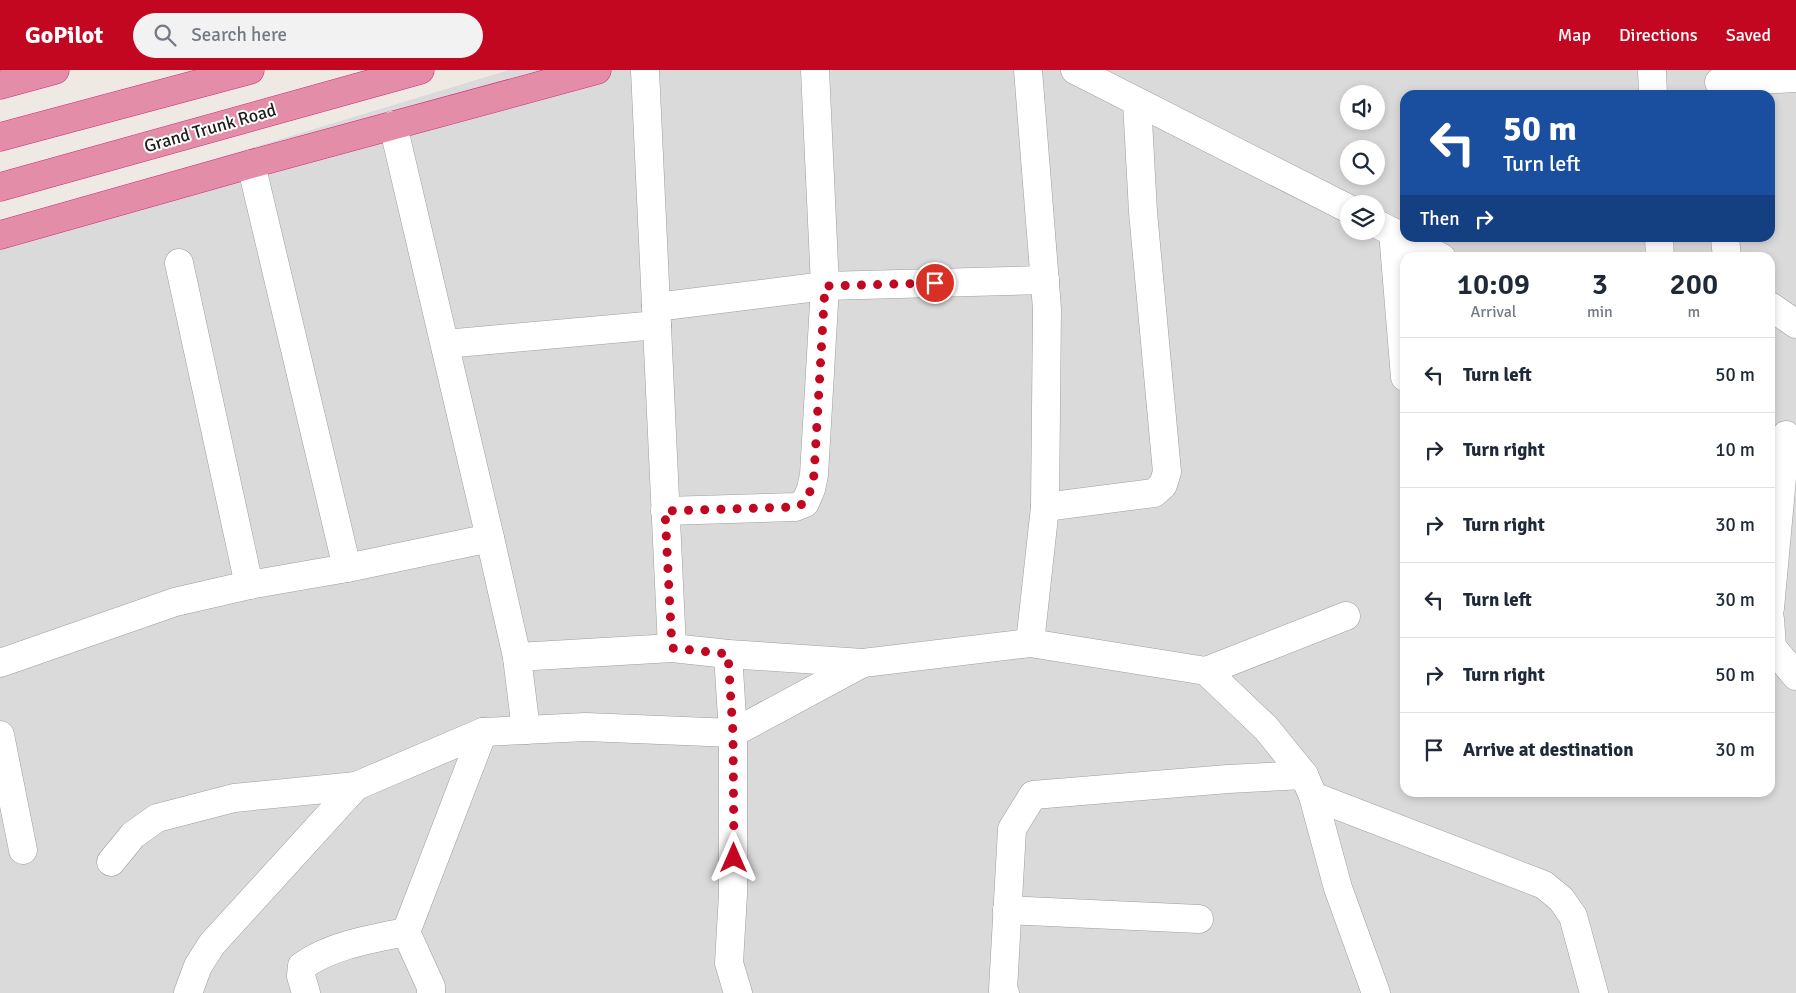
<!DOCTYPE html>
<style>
body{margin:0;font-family:Signika,sans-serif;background:#f2f2f3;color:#1f2937;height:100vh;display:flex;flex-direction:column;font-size:19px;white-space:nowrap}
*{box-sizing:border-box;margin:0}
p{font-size:16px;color:#747a83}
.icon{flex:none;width:28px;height:28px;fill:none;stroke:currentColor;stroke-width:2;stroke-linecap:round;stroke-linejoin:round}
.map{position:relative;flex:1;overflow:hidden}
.details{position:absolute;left:1400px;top:182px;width:375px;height:545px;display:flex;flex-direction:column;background:#fff;border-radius:15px;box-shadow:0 2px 8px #0003}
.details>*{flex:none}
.banner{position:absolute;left:1400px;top:20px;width:375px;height:152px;border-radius:15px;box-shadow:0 2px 8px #0003;background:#1a4fa0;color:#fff;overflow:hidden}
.fabs{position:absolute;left:1340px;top:15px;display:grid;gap:10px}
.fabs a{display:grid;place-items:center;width:45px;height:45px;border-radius:50%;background:#fff;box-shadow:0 2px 8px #0003;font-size:25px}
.pin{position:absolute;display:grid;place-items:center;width:42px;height:42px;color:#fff;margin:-21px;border:2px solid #fff;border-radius:50%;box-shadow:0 1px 5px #0007}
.me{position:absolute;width:55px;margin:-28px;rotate:0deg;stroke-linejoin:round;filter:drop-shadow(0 0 4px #0008)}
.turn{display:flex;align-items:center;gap:18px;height:105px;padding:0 20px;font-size:22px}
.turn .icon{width:65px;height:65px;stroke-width:2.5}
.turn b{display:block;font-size:35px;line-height:42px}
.then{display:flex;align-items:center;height:48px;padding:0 20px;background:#0003;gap:10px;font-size:19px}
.eta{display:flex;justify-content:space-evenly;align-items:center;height:85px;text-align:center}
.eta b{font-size:30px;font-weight:600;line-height:35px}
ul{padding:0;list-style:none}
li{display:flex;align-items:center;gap:15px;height:75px;padding:0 20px;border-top:1px solid #e0e1e3}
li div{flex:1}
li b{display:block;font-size:19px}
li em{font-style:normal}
header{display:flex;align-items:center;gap:30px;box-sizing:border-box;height:70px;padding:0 25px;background:#c30721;color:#fff}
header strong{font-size:24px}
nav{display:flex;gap:28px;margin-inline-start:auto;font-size:18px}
.search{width:350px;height:45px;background:#f2f2f3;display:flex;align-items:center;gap:12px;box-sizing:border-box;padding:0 18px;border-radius:28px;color:#747a83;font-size:19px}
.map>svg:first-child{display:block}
.residential{fill:#dbdada;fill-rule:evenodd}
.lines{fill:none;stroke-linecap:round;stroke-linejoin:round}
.minor-casing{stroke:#9e9e9e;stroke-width:29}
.highway-casing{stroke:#d22a7b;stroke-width:29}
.minor{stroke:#fff;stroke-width:28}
.highway{stroke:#e38da9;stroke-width:28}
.route{stroke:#c30721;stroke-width:9;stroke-dasharray:0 16.2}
.labels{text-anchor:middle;stroke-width:4;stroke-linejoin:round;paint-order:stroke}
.street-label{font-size:18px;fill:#1d1d1d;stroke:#fff}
</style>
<header>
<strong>GoPilot</strong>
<div class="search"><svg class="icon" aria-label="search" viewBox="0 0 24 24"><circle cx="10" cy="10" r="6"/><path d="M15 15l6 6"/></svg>Search here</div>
<nav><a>Map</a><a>Directions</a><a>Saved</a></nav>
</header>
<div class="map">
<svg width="1796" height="923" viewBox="0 0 1796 923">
<rect width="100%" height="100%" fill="#eee9e3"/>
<!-- residential -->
<path class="residential" d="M509,0H1796V923H0V154ZM1349,24H1376V51H1349ZM1405,25H1770V168H1405ZM1349,79H1376V106H1349ZM1349,134H1376V161H1349ZM1405,188H1770V722H1405Z"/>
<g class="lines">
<!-- minor casing -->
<g class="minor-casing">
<g id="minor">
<path d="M645,0L672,578"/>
<path d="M1028,0L1047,239L1045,437L1030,573"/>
<path d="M1075,0L1349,139"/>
<path d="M1652,0L1653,25"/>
<path d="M1719,12L1796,8"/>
<path d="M393,55L490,468L517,587L526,660"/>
<path d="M251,94L347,498"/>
<path d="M1379,155L1442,188"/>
<path d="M1393,162L1405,307"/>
<path d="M1659,168L1660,188"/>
<path d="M1725,168L1727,188"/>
<path d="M179,193L249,515"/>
<path d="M1770,236L1796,254"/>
<path d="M656,237L825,216L1045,210"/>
<path d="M445,274L657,255"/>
<path d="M1045,437L1154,423L1163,415L1167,402L1143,142L1137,32"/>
<path d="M665,441L795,437L805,433L811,419L814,405L825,216L815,0"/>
<path d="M1770,538L1786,365"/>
<path d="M1770,549L1772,577L1796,606"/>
<path d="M728,584L733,663V824L729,893L738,923"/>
<path d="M517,587L672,578L728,584L863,593L1030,573L1206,601L1266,658L1304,705L1313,726L1338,818L1376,923"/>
<path d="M0,593L175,532L249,515L347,498L490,468"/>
<path d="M1206,601L1346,546"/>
<path d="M0,665L23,780"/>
<path d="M1313,726L1544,815L1561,829L1573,846L1594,923"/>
<path d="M111,792L133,765L157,748L234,728L356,716"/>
<path d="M1007,840L1199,849"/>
<path d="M188,923L198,896L212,874L356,716L483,662L586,657L733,663L863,593"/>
<path d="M306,923L301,906L302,896C332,875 371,869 406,862"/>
<path d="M431,923V917L406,862L483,662"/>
<path d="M1005,923L1003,920L1012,759L1033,725L1228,709L1304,705"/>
</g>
</g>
<!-- highway casing -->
<g class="highway-casing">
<g id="highway">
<path d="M0,15L55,0"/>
<path d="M0,67L250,0"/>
<path d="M0,117L420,0"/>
<path d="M0,165L251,94L597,0"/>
</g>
</g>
<!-- minor -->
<use href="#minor" class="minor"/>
<!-- highway -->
<use href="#highway" class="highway"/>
</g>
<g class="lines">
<!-- route -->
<path class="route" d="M734,788L733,663L728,584L672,578L665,441L795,437L805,433L811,419L814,405L825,216L935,213"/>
</g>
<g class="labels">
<!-- street labels -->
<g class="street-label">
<text transform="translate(210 58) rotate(-16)" y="6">Grand Trunk Road</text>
</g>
</g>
</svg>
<div class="fabs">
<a><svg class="icon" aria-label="sound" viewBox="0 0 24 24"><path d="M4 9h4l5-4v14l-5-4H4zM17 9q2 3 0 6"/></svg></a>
<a><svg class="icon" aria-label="search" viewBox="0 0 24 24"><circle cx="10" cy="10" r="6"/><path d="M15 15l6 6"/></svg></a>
<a><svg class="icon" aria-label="layers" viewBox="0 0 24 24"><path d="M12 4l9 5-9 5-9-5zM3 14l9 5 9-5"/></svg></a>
</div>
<div class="pin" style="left:935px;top:213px;background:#d93025"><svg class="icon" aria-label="arrive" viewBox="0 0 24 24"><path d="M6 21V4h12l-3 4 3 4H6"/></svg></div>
<svg class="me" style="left:734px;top:788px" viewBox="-20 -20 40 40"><path d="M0-17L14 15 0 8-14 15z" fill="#c30721" stroke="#fff" stroke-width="4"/></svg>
<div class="banner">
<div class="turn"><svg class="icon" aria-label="left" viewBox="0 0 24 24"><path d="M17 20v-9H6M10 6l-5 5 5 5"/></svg><div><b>50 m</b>Turn left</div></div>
<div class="then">Then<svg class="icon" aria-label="right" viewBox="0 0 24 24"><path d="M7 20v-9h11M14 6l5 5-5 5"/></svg></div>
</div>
<section class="details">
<div class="eta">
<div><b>10:09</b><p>Arrival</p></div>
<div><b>3</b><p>min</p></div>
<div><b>200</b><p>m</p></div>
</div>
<ul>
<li><svg class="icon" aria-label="left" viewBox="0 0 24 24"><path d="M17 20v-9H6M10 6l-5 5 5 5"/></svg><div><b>Turn left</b></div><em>50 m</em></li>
<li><svg class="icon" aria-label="right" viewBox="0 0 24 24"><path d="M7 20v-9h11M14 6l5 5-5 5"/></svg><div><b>Turn right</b></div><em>10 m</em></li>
<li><svg class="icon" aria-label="right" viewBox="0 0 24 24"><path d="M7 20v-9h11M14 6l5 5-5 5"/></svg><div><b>Turn right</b></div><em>30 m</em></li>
<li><svg class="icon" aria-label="left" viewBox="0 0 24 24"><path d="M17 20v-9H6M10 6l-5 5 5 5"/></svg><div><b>Turn left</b></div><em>30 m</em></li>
<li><svg class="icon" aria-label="right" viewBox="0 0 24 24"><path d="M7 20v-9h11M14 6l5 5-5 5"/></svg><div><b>Turn right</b></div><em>50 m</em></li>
<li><svg class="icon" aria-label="arrive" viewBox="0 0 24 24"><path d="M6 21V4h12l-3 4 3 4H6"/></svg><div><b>Arrive at destination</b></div><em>30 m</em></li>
</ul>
</section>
</div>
